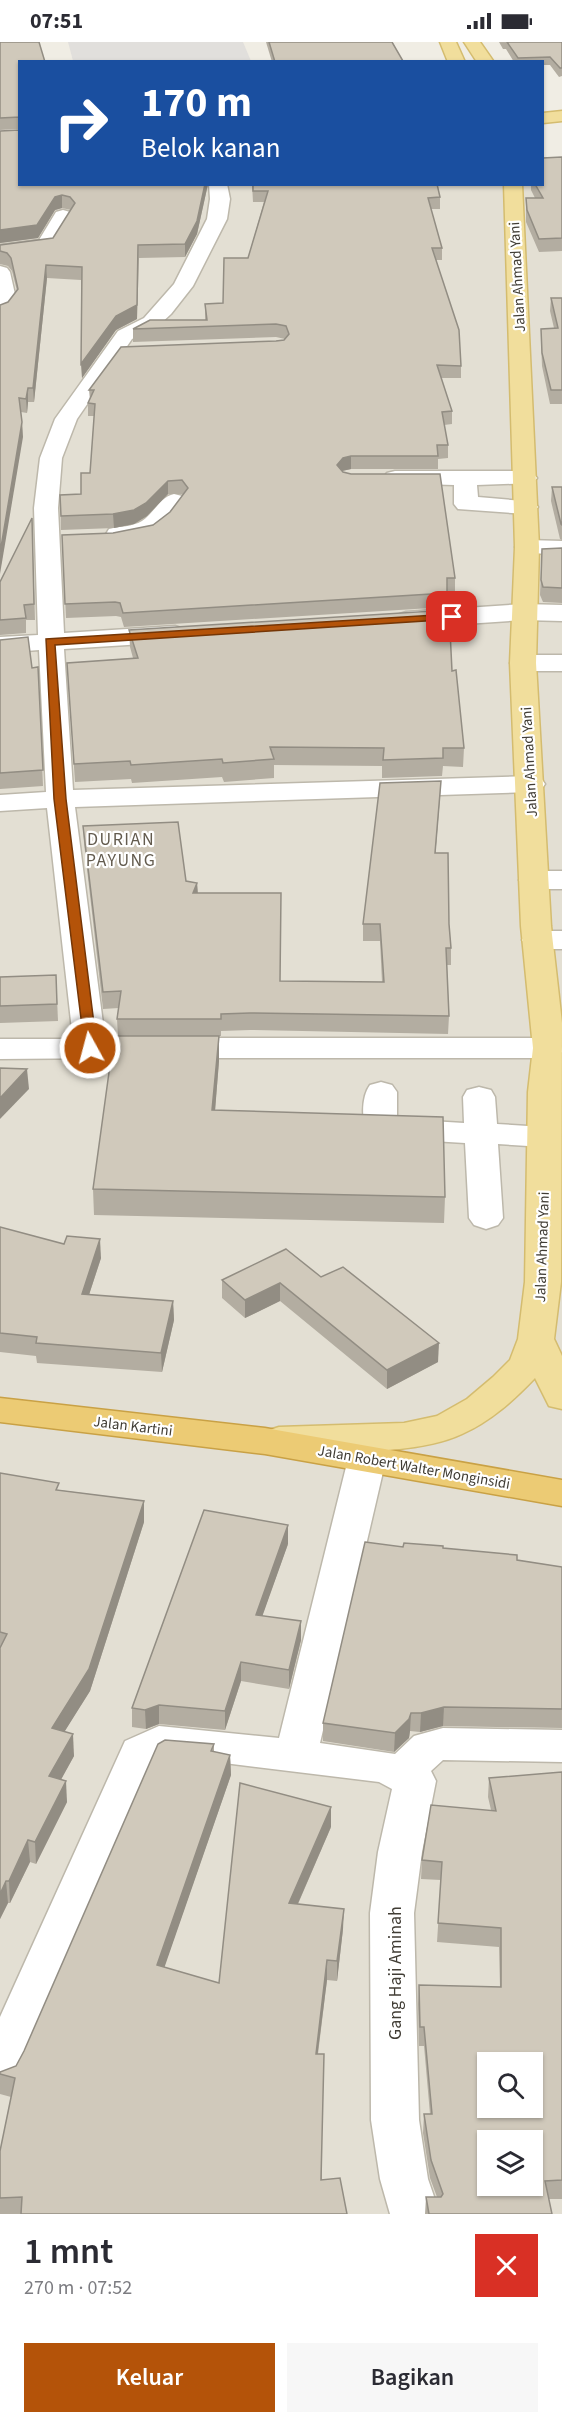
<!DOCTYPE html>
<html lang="id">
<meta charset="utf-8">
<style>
body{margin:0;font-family:"Source Sans 3",sans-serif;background:#f7f7f7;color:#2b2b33;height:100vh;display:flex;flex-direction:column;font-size:22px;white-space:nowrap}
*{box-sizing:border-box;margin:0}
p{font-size:20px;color:#7c7c81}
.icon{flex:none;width:33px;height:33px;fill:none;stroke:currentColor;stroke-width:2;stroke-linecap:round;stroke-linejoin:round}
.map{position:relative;height:2172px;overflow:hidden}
.drawer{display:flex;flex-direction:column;background:#fff;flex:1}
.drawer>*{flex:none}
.top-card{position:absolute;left:18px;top:18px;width:526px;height:126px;border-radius:0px;box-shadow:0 2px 4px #0004;background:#1a4fa0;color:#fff;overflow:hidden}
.tools{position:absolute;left:477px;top:2010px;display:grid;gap:12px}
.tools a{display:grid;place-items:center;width:66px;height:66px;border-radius:0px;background:#fff;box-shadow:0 2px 4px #0004;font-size:30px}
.pin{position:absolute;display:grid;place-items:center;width:51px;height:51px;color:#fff;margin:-26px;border-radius:12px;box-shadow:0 3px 9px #0006}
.me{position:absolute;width:66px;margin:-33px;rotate:353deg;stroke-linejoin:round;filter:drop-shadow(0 0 4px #0008)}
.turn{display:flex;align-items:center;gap:21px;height:126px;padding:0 24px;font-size:27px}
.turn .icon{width:78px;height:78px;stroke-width:2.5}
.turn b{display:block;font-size:42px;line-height:51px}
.round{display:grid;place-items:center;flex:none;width:63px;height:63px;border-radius:0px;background:#f7f7f7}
.head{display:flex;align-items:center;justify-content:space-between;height:102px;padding:0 24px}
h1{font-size:36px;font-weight:600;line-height:45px}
.button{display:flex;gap:12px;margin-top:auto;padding:12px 24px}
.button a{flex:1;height:69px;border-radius:0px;background:#b45309;color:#fff;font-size:24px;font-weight:600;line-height:69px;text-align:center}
.button a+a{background:#f7f7f7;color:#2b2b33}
.status{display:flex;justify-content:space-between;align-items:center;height:42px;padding:0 30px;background:#fff;direction:ltr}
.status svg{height:16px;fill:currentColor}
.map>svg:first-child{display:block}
.residential{fill:#e3dfd3;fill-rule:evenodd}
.parking{fill:#e1dfdc}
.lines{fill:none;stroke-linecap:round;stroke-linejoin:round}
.minor-casing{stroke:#bdb8ab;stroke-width:3}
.major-casing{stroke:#d4bc6f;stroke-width:3}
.highway-casing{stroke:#c9a145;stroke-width:3}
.minor{fill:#fff;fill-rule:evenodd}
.major{fill:#f1de9c;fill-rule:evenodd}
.highway{fill:#eccb74;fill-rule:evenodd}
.wall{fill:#b3ada1}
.shaded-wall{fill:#928d83}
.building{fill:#d0c9bb;stroke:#928d83;stroke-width:1.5;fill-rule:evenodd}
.route{fill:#b45309;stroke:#753606;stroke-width:1.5}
.labels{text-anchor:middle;stroke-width:4.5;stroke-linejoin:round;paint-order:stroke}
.street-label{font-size:15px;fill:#413d35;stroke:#fff}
.quarter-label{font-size:18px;letter-spacing:1.5px;fill:#635b4e;stroke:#fff}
.near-street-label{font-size:18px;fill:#413d35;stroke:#fff}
</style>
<div class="status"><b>07:51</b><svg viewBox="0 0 49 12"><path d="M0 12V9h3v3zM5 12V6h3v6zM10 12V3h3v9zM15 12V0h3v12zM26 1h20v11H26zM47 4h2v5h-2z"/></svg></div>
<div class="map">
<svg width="562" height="2172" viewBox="0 0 562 2172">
<rect width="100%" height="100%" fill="#f0ede4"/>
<!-- residential -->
<path class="residential" d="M19,88L20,142H543L562,129V2172H0V89ZM488,2020H532V2066H488ZM488,2098H532V2144H488Z"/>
<!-- parking -->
<path class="parking" d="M68,0H243L251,19H73Z"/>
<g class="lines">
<!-- minor casing -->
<g class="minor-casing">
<g id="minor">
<path d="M209,142H227L230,157L227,177L193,244L171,272L158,284L132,297L77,377L62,416L58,466L64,591L175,584L184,587L188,592L184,597L175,600L64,607L73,748L531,734L541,736L545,742L541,748L531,750L75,765L105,997L123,999L128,1006L123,1013L112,1016L0,1017V997H73L47,766L0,769V753L46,750L39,608L0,611V595L38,593L34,466L40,416L55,377L118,289L144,276L174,242L207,177L210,157Z"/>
<path d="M63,168L70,170L73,174L53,207L0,215V203L39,198L56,170Z"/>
<path d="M0,224L7,226L10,230L17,261L7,272L0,274Z"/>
<path d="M395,429H525L533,431L537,436L533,441L477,443L478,455L534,460L538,465L534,470L526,472L458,467L454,462V443L387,441L383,436L387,431Z"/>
<path d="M174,452L182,454L186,459C168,485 143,505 109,497L106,492L109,487C120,484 132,485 142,479C154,471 160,455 174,452Z"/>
<path d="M527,498L562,499V513L518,510L515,505L518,500Z"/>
<path d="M523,562L562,563V579L523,578L406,586L397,583L393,578L397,573L406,570Z"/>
<path d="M523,613H562V629H523L514,627L510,621L514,615Z"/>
<path d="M534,829H562V847H534L524,844L519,838L524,832Z"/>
<path d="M537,889H562V907H537L526,904L522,898L526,892Z"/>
<path d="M176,996H549L560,999L562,1010L549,1016H176L165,1013L160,1006L165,999Z"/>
<path d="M381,1040L392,1043L397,1050V1077L464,1081L463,1055L467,1048L479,1045L491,1048L495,1055L497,1082L544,1085L556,1088L561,1095L556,1102L544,1105L498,1102L503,1176L498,1183L486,1187L474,1183L469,1176L465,1101L399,1097L388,1094L381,1096L369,1093C361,1081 361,1055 370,1043Z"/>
<path d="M367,1404L380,1408L386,1417L320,1701L395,1712L414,1694L443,1686L562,1688V1720L443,1718L431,1729L436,1739L422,1810L414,1871L419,2078L428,2137L440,2172H390L380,2137L371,2078L370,1871L378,1810L392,1747L379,1740L208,1719L165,1716L157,1720L24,2028L17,2042L0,2048V1975L125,1699L159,1684L279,1696L348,1417L354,1408Z"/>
</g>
</g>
<!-- major casing -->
<g class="major-casing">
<g id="major">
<path d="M440,0H456L465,20H448Z"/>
<path d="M464,0H480L494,20H477Z"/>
<path d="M562,69V79L543,81V71Z"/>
<path d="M504,142H522L539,505L536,621L551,884L562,981L561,1240L554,1297L562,1314V1367L549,1364L535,1336C514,1358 491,1379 462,1392C416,1414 331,1409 279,1411L266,1407L260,1398L266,1389L279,1385L404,1381L437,1374L467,1357L493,1335L510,1318L518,1297L525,1240L528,1050L533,1006L521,884L510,621L515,505Z"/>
</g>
</g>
<!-- highway casing -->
<g class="highway-casing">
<path id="highway" d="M0,1356L265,1386L562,1438V1464L265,1412L0,1380Z"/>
</g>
<!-- minor -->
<use href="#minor" class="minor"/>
<!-- major -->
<use href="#major" class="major"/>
<!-- highway -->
<use href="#highway" class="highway"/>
</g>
<!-- wall -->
<g class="wall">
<path d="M0,0L20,20V87L0,88Z"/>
<path d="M266,0H392L403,20H272Z"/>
<path d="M499,0H562V34L559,35L550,23H543V20H514L506,7H503Z"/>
<path d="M0,89L208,142L197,192L185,215L139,216L137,277L116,288L82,336L81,238L47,236L34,360H28L27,371L21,370L23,395L8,260L17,249L12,229L8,224L0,222V203L53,196L71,168L62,166L55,168L38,196L0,201Z"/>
<path d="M562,115V209L539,210L526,180V156H535L531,148V142H543Z"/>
<path d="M252,142H437L440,155V167H431L442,206V218H435L461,324V336H441L452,369V382L444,383L448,403V416L438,417V427H351L342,429L455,536V549L447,550V565L124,585L121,575L116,574L66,576L62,493L113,491L153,483L170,470L183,453L182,452H168L147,474L134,482L114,486L61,488L60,453L81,452L90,431L94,374H88V361L90,358L89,348L276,299L284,298L285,297L276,295L133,300V287L205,278V262L223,261L248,216L264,160H253Z"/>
<path d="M551,256H562V362H550L542,324L541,300V287L554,286L550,269Z"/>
<path d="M552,445H562V498L560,497L551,459Z"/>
<path d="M32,476L35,578H26V591L0,593V540Z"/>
<path d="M562,506V561L543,560L540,553L542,507Z"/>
<path d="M129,588L452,629L464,706L463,725L443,724L442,734L382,736V724L274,723V736L224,740L222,735L132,741L131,737L75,740L67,621L133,616L130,605Z"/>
<path d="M0,598L32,626L38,625L43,744L0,747Z"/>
<path d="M441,739L435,811L449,882L451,906V923H447L449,974L448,992L250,988L221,989V994H219V1019L215,1068L445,1155L444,1181L94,1173L93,1147L118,994L117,977L119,966L103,967L84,801L83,784L186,839L197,841L198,851L280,939L382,940L380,899H363V882Z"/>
<path d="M56,933L58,979L0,981V935Z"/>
<path d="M0,1185L101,1216L89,1253L173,1259L174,1278L162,1330L37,1321L36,1314L0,1310Z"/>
<path d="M321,1235L438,1320L387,1347L280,1259L245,1276L222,1256V1238Z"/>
<path d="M0,1431L59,1448L144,1459V1480L90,1649L64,1690L74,1714L61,1737L67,1760L36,1822L30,1820L10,1861H8L0,1877Z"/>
<path d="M288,1502L262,1574L301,1598L289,1647L241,1639L225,1688L159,1682L146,1687L132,1685V1666Z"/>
<path d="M403,1505L443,1506L562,1525V1686L443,1684L420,1690L410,1689L409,1696L394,1710L323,1699V1681Z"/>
<path d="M214,1702V1710L230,1713L231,1733L164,1925L219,1941L331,1785L298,1862L343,1887L337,1939L327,1938L318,2012L322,2138L347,2172H0V2109L11,2055L0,2052V2030L16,2024Z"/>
<path d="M562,1730V2157H549L552,2172H425L426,2155H437L430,2136L423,2091L424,2072H430L424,2004H419L418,1962L419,1943L500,1945L499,1905L437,1900L441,1838L421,1837L422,1818L491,1768L488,1755L489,1736Z"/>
</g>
<!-- shaded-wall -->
<g class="shaded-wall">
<path d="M205,142H208L197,192L185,215V202Z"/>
<path d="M62,153V166L55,168L38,196L0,201V188L55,155Z"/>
<path d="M138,203L137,277L116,288L82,336L81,322Z"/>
<path d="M46,223L47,236L34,360L33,346Z"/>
<path d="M28,346V360L27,371L26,357Z"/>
<path d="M22,380L23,395L0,532V511Z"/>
<path d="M351,414V427L342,429L337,436V423L343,416Z"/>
<path d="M168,439V452L147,474L134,482L114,486L113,472Z"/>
<path d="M441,739L440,755L434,828L435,811Z"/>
<path d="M197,841L198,857L193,851Z"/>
<path d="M219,994V1019L213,1094L212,1068Z"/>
<path d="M27,1027L29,1047L0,1077V1056Z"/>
<path d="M100,1197L101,1216L83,1271L82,1252Z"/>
<path d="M280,1241V1259L245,1276V1258Z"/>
<path d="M173,1259L174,1278L162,1330L161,1311Z"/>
<path d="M439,1301L438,1320L387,1347V1328Z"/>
<path d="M144,1459V1480L90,1649L53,1708L52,1686Z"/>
<path d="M288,1483V1502L256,1592V1573Z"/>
<path d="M301,1579V1598L289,1647V1628Z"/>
<path d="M241,1620V1639L225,1688V1669Z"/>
<path d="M159,1663V1682L146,1687L145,1668Z"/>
<path d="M444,1665L443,1684L420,1690L421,1671Z"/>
<path d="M411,1671L410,1689L409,1696L394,1710L395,1691Z"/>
<path d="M73,1692L74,1714L51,1756L49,1734Z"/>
<path d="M230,1713L231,1733L158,1944L157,1923Z"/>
<path d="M66,1739L67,1760L36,1822L35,1800Z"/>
<path d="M331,1765V1785L289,1882V1861Z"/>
<path d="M28,1798L30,1820L10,1861L9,1839Z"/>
<path d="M6,1839L8,1861L0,1877V1852Z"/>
<path d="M344,1867L343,1887L337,1939V1919Z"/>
<path d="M327,1918V1938L315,2032L316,2012Z"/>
</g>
<!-- building -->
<g class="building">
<path d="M0,0H39L45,20H20V75L0,76Z"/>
<path d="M269,0H392L403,19L275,20Z"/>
<path d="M507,0H562V26H560L550,15L518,16Z"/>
<path d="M20,88V142H205L197,179L185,202L138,203L137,263L116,274L81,322L82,225L46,223L33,346H28L26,357L19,356L22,380L0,511V263L8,260L18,247L11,216L7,211L0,209V203L53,196L75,161L70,155L62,153L55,155L37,183L0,188V89Z"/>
<path d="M562,115V196L539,197L527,168L526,156H543L535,142H543V116Z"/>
<path d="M253,142H437L440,155L428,156L442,206H432L459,288L461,324L437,323L452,369L442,370L448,403H437L438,414H351L343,416L337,423L343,430L351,432H440L455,536H447V551L123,571L120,561L115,560L65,562L62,493L113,491L153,483L170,470L188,446L182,438L168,439L146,461L134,468L113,472L61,474L60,453L81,452V431H90L95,362L88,361L94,348H89L121,305L276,299L284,298L289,292L286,284L276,282L133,287L150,278H207L205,262L223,261L224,216H248L268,149H253Z"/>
<path d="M551,256H562V348H551L542,311L541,287L558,286Z"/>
<path d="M552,445H562V483L561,482Z"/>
<path d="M32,476L34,562L24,563L26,576L0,578V540Z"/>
<path d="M562,506V546L543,545L541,538L542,507Z"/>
<path d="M449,568L452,629L456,628L464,706H443V716L383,718L384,706L270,705L274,717L223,721L222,717L131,723L130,719L74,722L67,621L138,616L129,588Z"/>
<path d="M28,595L32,626L38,625L43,728L0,731V598Z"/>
<path d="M441,739L435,811H448L449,882L451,906H446L449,974L250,971L221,972V977H117L121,949L103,950L83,784L178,780L186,839L197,841L193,851H281L280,939L384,940L380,882H363L380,741Z"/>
<path d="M56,933L57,962L0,964V935Z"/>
<path d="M114,994H219L212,1068L443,1075L445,1155L93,1147Z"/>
<path d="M0,1026L27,1027L0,1056Z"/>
<path d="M0,1185L64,1202L67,1194L100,1197L82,1252L173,1259L161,1311L36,1301L37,1295L0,1291Z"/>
<path d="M286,1207L321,1235L343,1225L439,1301L387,1328L280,1241L245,1258L222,1238Z"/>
<path d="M0,1431L59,1441L56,1448L144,1459L89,1627L52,1686L73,1692L49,1734L66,1739L35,1800L28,1798L9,1839H6L0,1852V1606L7,1592L0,1590Z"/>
<path d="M204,1468L288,1483L256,1573L301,1579L289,1628L241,1620L225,1669L159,1663L145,1668L132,1666Z"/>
<path d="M365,1500L403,1505L404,1501L443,1504V1506L517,1513V1518L562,1525V1667L444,1665L421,1671H411L409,1677L395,1691L323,1681Z"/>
<path d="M165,1698L214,1702L211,1709L230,1713L157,1923L219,1941L240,1741L331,1765L289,1861L344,1867L337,1919L327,1918L316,2012H324L321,2138L340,2136L347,2172H21L22,2155L0,2156V2109L15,2036L0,2032V2030L16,2024L24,2009L158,1702Z"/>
<path d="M562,1730V2138L545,2139L552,2172H429L426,2155H441L443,2152L431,2118L424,2072H432L424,1985H420L419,1943L501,1945V1886L438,1881L442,1820L422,1818L431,1763L496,1769L489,1736ZM488,2020H532V2066H488ZM488,2098H532V2144H488Z"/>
</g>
<!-- route -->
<path class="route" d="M452,572L456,573V577L55,603L66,757L97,1006L95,1009H85L54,757L46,597Z"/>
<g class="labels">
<!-- street labels -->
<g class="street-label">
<text transform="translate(517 235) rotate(-93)" y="5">Jalan Ahmad Yani</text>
<text transform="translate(529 720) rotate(-93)" y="5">Jalan Ahmad Yani</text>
<text transform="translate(542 1205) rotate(-88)" y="5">Jalan Ahmad Yani</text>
<text transform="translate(133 1384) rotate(7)" y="5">Jalan Kartini</text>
<text transform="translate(414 1425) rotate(10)" y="5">Jalan Robert Walter Monginsidi</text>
</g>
<!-- quarter labels -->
<g class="quarter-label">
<text x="121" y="803">DURIAN<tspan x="121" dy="21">PAYUNG</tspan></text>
</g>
<!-- near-street labels -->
<g class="near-street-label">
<text transform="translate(395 1931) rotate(-90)" y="6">Gang Haji Aminah</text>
</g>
</g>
</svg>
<div class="tools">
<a><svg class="icon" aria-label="search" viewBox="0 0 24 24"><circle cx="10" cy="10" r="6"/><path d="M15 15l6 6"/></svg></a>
<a><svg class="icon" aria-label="layers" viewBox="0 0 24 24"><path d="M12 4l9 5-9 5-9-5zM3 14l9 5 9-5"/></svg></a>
</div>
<div class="pin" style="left:452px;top:575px;background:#d93025"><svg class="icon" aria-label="arrive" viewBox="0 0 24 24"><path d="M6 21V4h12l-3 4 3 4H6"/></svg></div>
<svg class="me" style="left:90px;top:1006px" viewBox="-20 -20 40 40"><circle r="17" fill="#b45309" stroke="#fff" stroke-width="3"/><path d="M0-11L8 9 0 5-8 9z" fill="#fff"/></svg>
<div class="top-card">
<div class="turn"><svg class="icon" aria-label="right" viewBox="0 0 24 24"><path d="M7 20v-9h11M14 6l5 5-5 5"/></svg><div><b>170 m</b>Belok kanan</div></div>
</div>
</div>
<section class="drawer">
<div class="head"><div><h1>1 mnt</h1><p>270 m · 07:52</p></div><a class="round" style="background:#d93025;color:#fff"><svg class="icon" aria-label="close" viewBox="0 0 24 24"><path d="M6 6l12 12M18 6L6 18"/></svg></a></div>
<div class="button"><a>Keluar</a><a>Bagikan</a></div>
</section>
